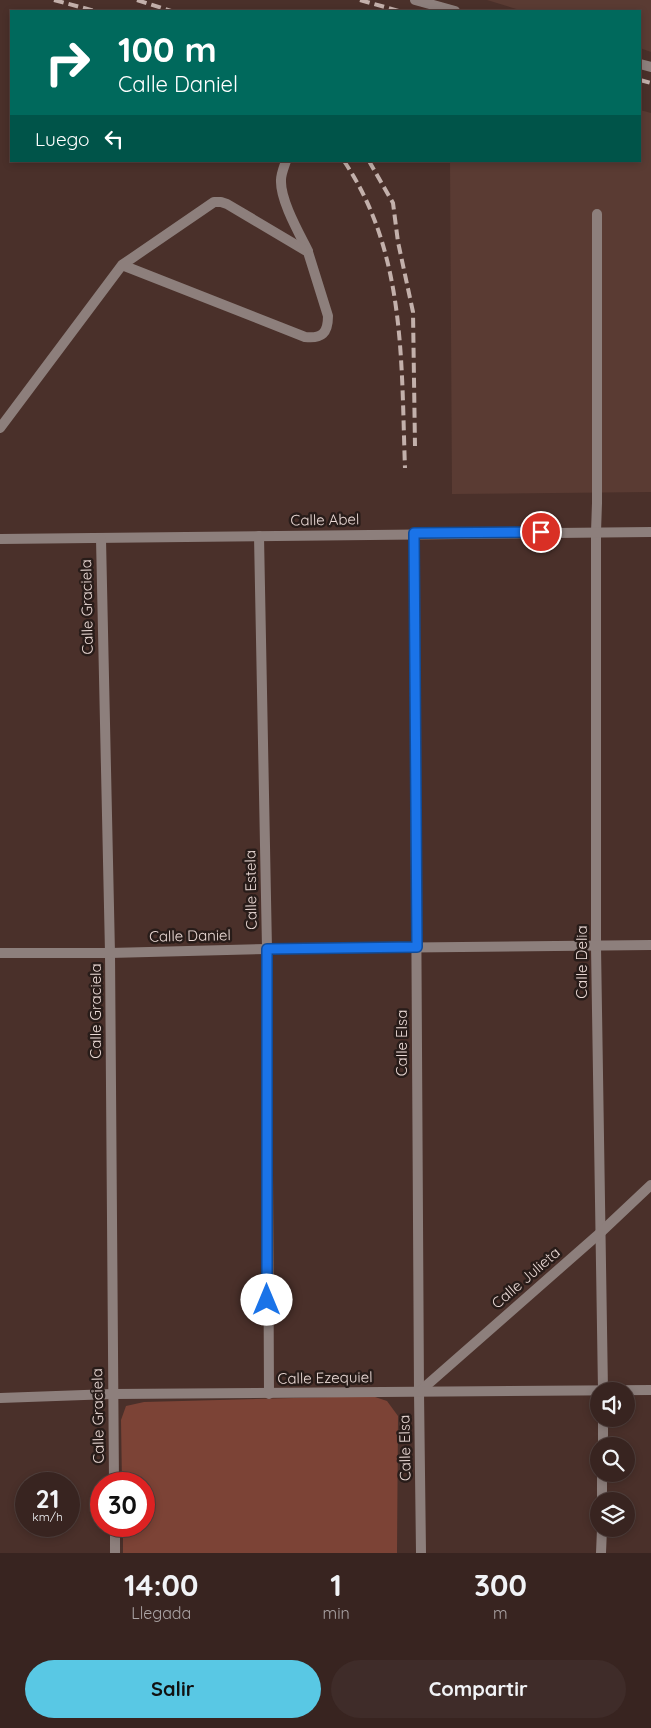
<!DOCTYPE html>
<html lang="es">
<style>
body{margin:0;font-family:Quicksand,sans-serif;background:#3f2c29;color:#f1f3f6;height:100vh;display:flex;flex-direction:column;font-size:19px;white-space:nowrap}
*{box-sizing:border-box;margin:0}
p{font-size:16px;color:#aba4a5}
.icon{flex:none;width:28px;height:28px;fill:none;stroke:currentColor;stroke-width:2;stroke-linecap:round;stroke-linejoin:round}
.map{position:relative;height:1553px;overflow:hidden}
.details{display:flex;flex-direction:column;background:#382420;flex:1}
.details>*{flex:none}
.guide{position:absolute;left:10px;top:10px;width:631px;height:152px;border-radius:0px;box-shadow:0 2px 8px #0003,0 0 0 1px #52413e;background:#00695c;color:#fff;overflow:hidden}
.tools{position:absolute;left:590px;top:1382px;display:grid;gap:10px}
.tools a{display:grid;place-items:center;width:45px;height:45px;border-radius:50%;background:#382420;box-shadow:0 2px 8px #0003,0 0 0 1px #52413e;font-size:25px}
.speed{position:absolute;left:15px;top:1472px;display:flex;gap:10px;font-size:25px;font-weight:700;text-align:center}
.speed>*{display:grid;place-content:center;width:65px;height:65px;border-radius:50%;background:#382420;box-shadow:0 2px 8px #0003,0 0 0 1px #52413e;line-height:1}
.speed small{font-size:12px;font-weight:400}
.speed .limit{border:8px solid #d22;background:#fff;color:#111}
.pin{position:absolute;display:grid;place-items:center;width:42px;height:42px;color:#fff;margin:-21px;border:2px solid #fff;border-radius:50%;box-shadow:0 1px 5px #0007}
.me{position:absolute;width:55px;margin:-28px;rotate:0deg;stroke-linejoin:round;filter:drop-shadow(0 0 4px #0008)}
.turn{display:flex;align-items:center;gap:18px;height:105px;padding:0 25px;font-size:22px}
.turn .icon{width:65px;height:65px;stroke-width:2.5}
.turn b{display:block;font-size:35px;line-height:42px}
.then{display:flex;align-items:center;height:48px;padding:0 25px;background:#0003;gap:10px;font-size:19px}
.eta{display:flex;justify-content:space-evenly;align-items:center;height:85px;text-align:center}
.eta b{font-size:30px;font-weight:800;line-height:35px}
.primary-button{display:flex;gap:10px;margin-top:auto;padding:10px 25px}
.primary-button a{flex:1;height:58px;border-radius:30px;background:#59c8e4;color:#111;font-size:20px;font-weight:800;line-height:58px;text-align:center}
.primary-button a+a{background:#3f2c29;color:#f1f3f6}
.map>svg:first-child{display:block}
.built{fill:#5a3b33}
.green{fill:#7c4336}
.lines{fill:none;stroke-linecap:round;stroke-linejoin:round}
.lane{stroke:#8d7f7c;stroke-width:10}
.street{stroke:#8d7f7c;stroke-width:10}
.rail{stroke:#c3b0ab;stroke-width:4;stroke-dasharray:10 5;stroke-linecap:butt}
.route-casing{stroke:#114b97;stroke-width:12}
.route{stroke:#1a73e8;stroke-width:9}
.labels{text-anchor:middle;stroke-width:5;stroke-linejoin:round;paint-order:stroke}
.street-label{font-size:15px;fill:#ebdad6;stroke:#281c19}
</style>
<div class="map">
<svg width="651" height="1553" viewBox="0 0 651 1553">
<rect width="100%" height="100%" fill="#4a302a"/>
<!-- built -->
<g class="built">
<path d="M487,0H651V52L640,48V11H523Z"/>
<path d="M640,110L651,113V492L452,494L450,161H640Z"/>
</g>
<!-- green -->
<path class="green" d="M372,1396L387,1401L398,1416L397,1553H123V1526H144V1484H122L121,1420L126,1406L144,1402Z"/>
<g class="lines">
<!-- lane -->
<g class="lane">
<path d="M286,161C284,167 281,174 281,180C280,200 299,233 308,251"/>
<path d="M0,428L122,265L214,202H221L227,204L308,252L328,316C328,333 322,339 305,337L122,265"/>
<path d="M596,532L597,503V214"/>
</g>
<!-- street -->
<g class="street">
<path d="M415,0L455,11"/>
<path d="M640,64L651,67"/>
<path d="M596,532V947L603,1391"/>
<path d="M414,533L419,1392L421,1553"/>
<path d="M259,536L267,949L269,1394"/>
<path d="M0,539L651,532"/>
<path d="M101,539L110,953L114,1484"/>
<path d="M0,953H110L267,949L651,945"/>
<path d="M419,1392L600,1233L651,1185"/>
<path d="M0,1398L112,1394L651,1390"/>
<path d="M603,1446V1419"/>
<path d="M602,1501V1474"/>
<path d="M115,1526V1553"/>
<path d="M601,1553L602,1529"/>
</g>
<!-- rail -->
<g class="rail">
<path d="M54,0L95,11"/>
<path d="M137,0L171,11"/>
<path d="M360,0L399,11"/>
<path d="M640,80L651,83"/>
<path d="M344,161C406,253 401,362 405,468"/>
<path d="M369,161L393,203L398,242L413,312L415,446"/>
</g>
</g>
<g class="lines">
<!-- route casing -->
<g class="route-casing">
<path id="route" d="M267,1300V949L417,947L414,533L541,532"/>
</g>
<!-- route -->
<use href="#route" class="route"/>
</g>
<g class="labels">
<!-- street labels -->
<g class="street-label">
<text transform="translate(325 520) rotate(-1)" y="5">Calle Abel</text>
<text transform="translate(87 607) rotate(-91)" y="5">Calle Graciela</text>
<text transform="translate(251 890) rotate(-91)" y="5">Calle Estela</text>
<text transform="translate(190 936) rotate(-1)" y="5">Calle Daniel</text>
<text transform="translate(582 962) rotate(-90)" y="5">Calle Delia</text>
<text transform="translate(96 1011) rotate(-90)" y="5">Calle Graciela</text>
<text transform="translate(402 1043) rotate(-90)" y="5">Calle Elsa</text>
<text transform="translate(526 1278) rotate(-41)" y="5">Calle Julieta</text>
<text transform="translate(325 1378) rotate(-1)" y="5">Calle Ezequiel</text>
<text transform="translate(98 1416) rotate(-91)" y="5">Calle Graciela</text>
<text transform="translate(405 1448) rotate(-91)" y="5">Calle Elsa</text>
</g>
</g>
</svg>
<div class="tools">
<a><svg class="icon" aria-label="sound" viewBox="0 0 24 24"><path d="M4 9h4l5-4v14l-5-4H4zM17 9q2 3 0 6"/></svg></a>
<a><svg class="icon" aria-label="search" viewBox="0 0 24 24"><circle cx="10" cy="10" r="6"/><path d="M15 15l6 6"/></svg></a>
<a><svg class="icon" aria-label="layers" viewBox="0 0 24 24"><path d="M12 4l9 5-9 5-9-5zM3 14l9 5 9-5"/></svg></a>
</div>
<div class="speed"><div>21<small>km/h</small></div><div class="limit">30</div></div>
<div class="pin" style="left:541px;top:532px;background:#d93025"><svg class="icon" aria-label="arrive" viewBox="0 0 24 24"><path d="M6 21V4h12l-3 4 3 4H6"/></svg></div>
<svg class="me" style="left:267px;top:1300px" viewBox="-20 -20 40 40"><circle r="19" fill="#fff"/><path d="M0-13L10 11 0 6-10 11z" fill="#1a73e8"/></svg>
<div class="guide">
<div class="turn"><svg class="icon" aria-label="right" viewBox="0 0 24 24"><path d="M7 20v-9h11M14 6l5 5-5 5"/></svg><div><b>100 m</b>Calle Daniel</div></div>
<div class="then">Luego<svg class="icon" aria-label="left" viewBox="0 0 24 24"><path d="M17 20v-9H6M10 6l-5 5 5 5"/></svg></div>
</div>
</div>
<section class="details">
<div class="eta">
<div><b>14:00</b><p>Llegada</p></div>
<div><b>1</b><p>min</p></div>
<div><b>300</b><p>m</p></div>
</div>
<div class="primary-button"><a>Salir</a><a>Compartir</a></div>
</section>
